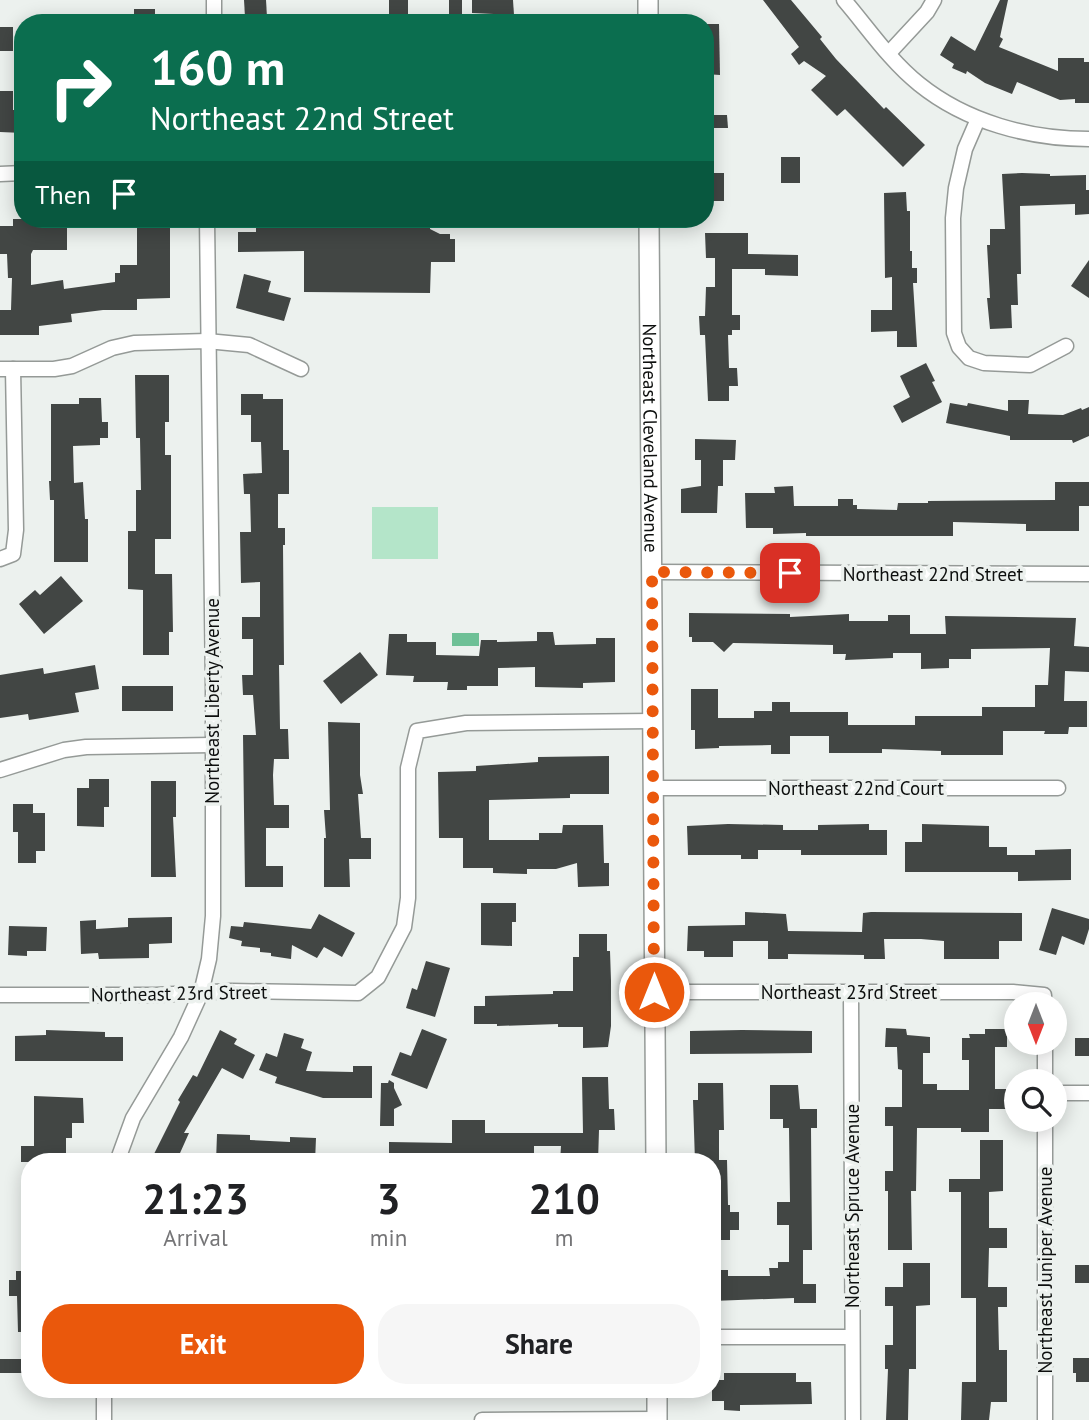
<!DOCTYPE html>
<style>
body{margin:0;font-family:"PT Sans",sans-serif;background:#f6f6f6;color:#202124;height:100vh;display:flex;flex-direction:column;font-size:26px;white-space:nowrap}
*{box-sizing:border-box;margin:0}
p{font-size:23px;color:#757577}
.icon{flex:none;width:38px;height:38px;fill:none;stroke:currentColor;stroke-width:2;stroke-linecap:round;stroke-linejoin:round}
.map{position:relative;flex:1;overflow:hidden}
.sheet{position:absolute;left:21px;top:1153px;width:700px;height:245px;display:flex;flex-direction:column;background:#fff;border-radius:28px;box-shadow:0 4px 18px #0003}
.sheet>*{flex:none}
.top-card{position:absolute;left:14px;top:14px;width:700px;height:214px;border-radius:28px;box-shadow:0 4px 18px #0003;background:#0b6e4f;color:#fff;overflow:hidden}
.needle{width:46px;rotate:180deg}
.controls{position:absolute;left:1004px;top:992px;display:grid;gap:14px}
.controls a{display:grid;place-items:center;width:63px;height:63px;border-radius:50%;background:#fff;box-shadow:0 4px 18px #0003;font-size:35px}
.pin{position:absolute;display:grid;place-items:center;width:60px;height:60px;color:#fff;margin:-30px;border-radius:14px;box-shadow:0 4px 10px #0006}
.me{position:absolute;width:77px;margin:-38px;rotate:0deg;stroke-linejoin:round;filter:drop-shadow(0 0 5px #0008)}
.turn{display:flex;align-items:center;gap:24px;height:147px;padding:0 21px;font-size:32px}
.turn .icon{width:91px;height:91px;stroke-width:2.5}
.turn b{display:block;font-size:49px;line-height:60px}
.then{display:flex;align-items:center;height:66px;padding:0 21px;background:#0003;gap:14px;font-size:26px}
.eta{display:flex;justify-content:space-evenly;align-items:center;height:119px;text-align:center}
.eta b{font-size:42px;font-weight:600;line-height:49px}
.primary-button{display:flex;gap:14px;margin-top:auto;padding:14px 21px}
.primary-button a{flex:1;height:80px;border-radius:28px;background:#ea580c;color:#fff;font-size:28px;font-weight:600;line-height:80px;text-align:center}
.primary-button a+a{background:#f6f6f6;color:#202124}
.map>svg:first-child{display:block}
.green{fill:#b4e5c9}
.water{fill:#6ec096}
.building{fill:#424644}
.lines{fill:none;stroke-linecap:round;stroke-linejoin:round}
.street-casing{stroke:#959a97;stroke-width:17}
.secondary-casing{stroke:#959a97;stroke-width:22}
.street{stroke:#fff;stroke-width:14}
.secondary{stroke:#fff;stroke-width:19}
.route{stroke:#ea580c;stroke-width:12;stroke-dasharray:0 21.6}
.labels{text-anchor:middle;stroke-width:7;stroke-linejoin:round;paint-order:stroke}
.street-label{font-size:19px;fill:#0d0f0e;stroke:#ecf1ee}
</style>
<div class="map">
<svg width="1089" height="1420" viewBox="0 0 1089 1420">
<rect width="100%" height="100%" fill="#ecf1ee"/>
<!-- green -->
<rect class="green" x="372" y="507" width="66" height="52"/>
<!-- water -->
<rect class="water" x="452" y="633" width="27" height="13"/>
<!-- building -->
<g class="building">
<path d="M244,0H266L267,17H245Z"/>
<rect x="389" y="0" width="19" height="21"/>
<rect x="449" y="0" width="13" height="20"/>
<path d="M472,0H513L514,15L472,13Z"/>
<path d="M763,0H791L822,37L820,39L836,59L884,109L886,107L925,145L903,167L845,109L837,116L811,90L826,76L804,61L799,65L791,54L799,47Z"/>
<path d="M1000,0H1008L1000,37L1003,39L999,47L1058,71V58H1084V62H1089V103H1075V99L1060,100L1017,82L1012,94L985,83L967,71L966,74L952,68L954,64L940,55L951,36L975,51Z"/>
<rect x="134" y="9" width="21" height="14"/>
<path d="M705,24H719L720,75L705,74Z"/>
<rect x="0" y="27" width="13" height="24"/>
<path d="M0,91H13V110H23V133L0,132Z"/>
<path d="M705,115H727L728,128H705Z"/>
<rect x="781" y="157" width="19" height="26"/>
<rect x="705" y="173" width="19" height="28"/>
<path d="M1022,173L1050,174V176L1086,175V190H1089V214L1075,215V204L1020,206L1021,274H1017L1018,305H1011L1012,328L990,329L987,298H990L987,245H990V229H1005L1002,174Z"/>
<path d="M906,192L907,211H910V251H912V268H917V283H913L917,347H897V331L871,332V310H892V277L885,278L884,193Z"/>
<path d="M13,219H67V250H33L31,254V285L63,280L64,289L115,282V273H120V265H137V219H170V298L137,299V310H103L71,314L72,322L39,326V335H0V310H11L12,278H8L7,254H0V226H13Z"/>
<path d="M256,219H430V229L440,234H450V239H455V262H431L430,293L304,292V251L238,252V232H256Z"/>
<path d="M705,233H748V254L798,255V276L765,275V269H732V315H740V330H732V335H728L729,368H737L738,386H729V401H708L705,335H700L699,316H705L706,287H715V258H706Z"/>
<path d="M1089,260V298L1071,286Z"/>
<path d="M244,274L271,281L268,292L291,298L284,321L236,308Z"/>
<path d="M926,363L935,381L932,382L942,402L902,423L893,406L910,397L900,376Z"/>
<path d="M135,375H169V422H165V455H171V539H155V574H172L173,632H169V655H143V590L128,589V531H136V490H141L140,438H136Z"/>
<path d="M241,394H263V399H283V450H289V494H278V528H285V545H283L284,665H279L280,729H288L289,759H274L273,775L274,805H289V828H266V866H283V887H245L243,735H256L253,695H243L242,675H253V639H242V617H260V582L241,583L240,532H251L250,494H244L243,474L262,473L261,442H251V415H241Z"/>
<path d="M79,398H101L102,422H108V438H100V445L73,446L74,483L83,482L85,519H88V562H54V500H50L49,481H51V404H79Z"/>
<path d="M1008,400H1029L1028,414L1063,415L1081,408L1082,410L1089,407V436L1073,443L1072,440H1010V436L946,423L950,403L967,406L968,403L1008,411Z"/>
<path d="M695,439L736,440L735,460H723V486H718L717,513H681V489L701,486V460H695Z"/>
<path d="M1055,482H1089V506H1079V531H1026V524L953,522V536H806V533L773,534V528H746L745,493H775L774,487L793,486L794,506H838V499H853V505H857V509L897,510L898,503H928V501L1055,500Z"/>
<path d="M61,576L83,601L44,634L19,604L35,590L40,595Z"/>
<path d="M689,613L790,614V617L849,614V621H888V615H910V634H946L945,616L1076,618L1074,646L1089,647V672L1065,671L1064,701H1087V727H1069L1068,734H1044L1045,731H1003V755H941V751L882,749V753H829V736H790V754H771V745L719,746V748L695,749V730H691V689H718V718H754V711H772V702H790V712H848V725H915V716H982V707H1035V685H1048L1050,648L971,649V659H949V668L921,669V653H893V658L845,660L846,654H833V645L733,643L724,652L713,642H692V637H689Z"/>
<path d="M537,632H553L555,645L596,644V638H615V682L583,683V688L535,687V667L498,668V686H467V690H447L448,682H413L414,676L386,675L389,634H407V642H436V655L479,656L481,640H497V642L537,641Z"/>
<path d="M360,652L378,675L341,704L323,681Z"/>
<path d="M95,665L99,689L75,693L79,712L29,720L28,714L0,718V675L43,668L44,674Z"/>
<rect x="122" y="686" width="51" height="25"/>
<path d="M328,722L360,723V775L363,794H358L361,838H371V859H349L350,887H324V838H326L324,810H330Z"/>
<path d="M609,756V794H570V798L489,800V840H539V833H562L563,825H603L604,863H609V886L578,887L577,863L556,869H527V874L493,873V868H463V838H439L438,772L476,771V766L538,762V757Z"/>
<path d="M89,779H109V807H104V827L77,826V788H89Z"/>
<path d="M151,781H176V817H173L176,877H151Z"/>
<path d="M13,804H33V813H45V851H36V863H18V832H13Z"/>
<path d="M728,824L783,825V830H818V825L869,824V830H887V855H801V850H758V859H741V855H688L687,826Z"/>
<path d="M922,824L989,826V847H1007V855H1035V850L1071,849V880L1018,881V872H905V842H922Z"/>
<path d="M481,903H516V922H512V946L481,945Z"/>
<path d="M1052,908L1089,919V929L1084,945L1062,936L1056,955L1039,950Z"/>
<path d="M745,912L786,914L788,931L862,932L863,913L871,912L1022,913V941H999V959H944V941L921,939H884L885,959H864V955L788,954V959H768V941H733V957H704V951H687L688,926L745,925Z"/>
<path d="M319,914L355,933L342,957L324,947L317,958L292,945L291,959L271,956V953L260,952V948L241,946L242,941L229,938L231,926L243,927L244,922L311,929Z"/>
<path d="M172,917V943L149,944V958L99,959L98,953L81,954L80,921L96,920V929L128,927V918Z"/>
<path d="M9,926L47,927L46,951H27V956L8,955Z"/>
<path d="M579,934H607V951H610L611,981V1026L608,1047L583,1048V1027H558V1024L497,1026V1024H474V1006H485V996L553,994V991H573V957H579Z"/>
<path d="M426,961L450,968L435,1017L406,1008L412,988L417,990Z"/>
<path d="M886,1028L906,1029L907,1035L930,1037V1053H923V1084H937V1090H969V1060H962V1038H970L969,1034H985V1029H1007V1047H995V1089H1006L1007,1109H989V1132H961V1128H917L916,1191H911L912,1250H888V1191H885V1171H893V1126H885V1107H902V1070L898,1069L897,1047H885Z"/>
<path d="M422,1029L447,1039L427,1089L391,1075L400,1052L411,1056Z"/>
<path d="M46,1030L105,1032V1037H123V1061H15V1036L46,1035Z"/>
<path d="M220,1030L237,1039L234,1044L255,1055L243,1079L222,1068L184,1133H189L176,1162H150L180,1102L178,1100L193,1075L197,1077Z"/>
<path d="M742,1030L812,1031V1053L690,1054V1031Z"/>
<path d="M284,1033L304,1039L301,1048L312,1052L306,1071L353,1072V1066H372V1098H323L275,1083L277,1077L259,1070L266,1053L277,1057Z"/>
<rect x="1075" y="1038" width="14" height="18"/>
<path d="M582,1077H608L609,1109H614L615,1130H599L598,1162H560L561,1146H534V1162H389V1142L452,1143V1120H485V1133H583Z"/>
<path d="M389,1080L394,1083V1088L402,1105L394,1109V1126H380L381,1083H388Z"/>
<path d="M698,1083H723L724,1130H719V1160H727L728,1205H730V1212H739V1230H730V1240H712V1162H695L693,1100H698Z"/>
<path d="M770,1085H798L800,1109H817V1128H811L812,1250H803V1284H816V1303H794V1298L712,1301V1270H728V1276H770L769,1268H778V1262H789V1225H777V1202H790L789,1128H783V1119H770Z"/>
<path d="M34,1096L83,1098L84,1123H72V1138H66V1162H21V1146H34Z"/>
<path d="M217,1134L250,1135V1140L290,1142V1137L316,1138L315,1162H216Z"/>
<path d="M980,1140H1003V1191L989,1192V1228H1007V1248H989L988,1287H1007V1307H998L999,1350H1007V1402H991L989,1420H961L962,1382H976V1298H961V1192H949V1179H980Z"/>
<path d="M903,1263H930V1305L916,1306V1369H909L908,1420H886L888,1369H885V1345H893V1306H885V1287H903Z"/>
<rect x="1075" y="1265" width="14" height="18"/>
<path d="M16,1271H30V1332H18L17,1296H9V1280H16Z"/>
<path d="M1073,1358H1089V1382H1076V1373H1073Z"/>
<rect x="0" y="1359" width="30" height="14"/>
<path d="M724,1373H796V1382H811L812,1404L740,1405V1411L724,1410V1401H712V1380H724Z"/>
</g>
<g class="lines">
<!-- street casing -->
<g class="street-casing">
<g id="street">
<path d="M214,0V23"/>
<path d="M844,0C868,28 890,61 919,84C966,122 1029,139 1089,139"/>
<path d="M889,53L927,12L934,0"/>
<path d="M978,119L965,149L956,188L953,218L954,333L959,347L969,358L984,363L1030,365L1066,346"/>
<path d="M0,174L23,173"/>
<path d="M0,369H54L72,366L112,348L134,343L207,341L249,345L301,369"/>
<path d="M0,559L13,554L16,530L13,369"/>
<path d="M652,572L1089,574"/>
<path d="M0,770L64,750L86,747L212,745"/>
<path d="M653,788H1058"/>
<path d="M654,992H1013L1044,995V1004"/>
<path d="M851,993L853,1420"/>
<path d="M0,995H156L231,991L358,993L378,977L404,927L408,898V768L417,731L466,723L652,721"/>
<path d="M1045,1043V1082"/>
<path d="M1055,1093H1089"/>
<path d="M117,1162L133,1118L181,1037L201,993L209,959L213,916V688L207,219"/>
<path d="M712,1337H852"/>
<path d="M104,1390V1420"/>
<path d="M482,1420L657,1419"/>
<path d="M1045,1420V1120"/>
</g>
</g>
<!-- secondary casing -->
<g class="secondary-casing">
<g id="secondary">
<path d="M648,0V23"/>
<path id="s1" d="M649,219L656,1162"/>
<path d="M657,1390V1420"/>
</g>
</g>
<!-- street -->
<use href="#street" class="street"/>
<!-- secondary -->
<use href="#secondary" class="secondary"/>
</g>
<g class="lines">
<!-- route -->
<path class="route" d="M654,992L652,572L790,573"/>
</g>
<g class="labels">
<!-- street labels -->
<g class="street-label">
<text dy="7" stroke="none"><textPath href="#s1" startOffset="219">Northeast Cleveland Avenue</textPath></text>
<text x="933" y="581">Northeast 22nd Street</text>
<text transform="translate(212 701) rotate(-90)" y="7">Northeast Liberty Avenue</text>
<text x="856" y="795">Northeast 22nd Court</text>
<text x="849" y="999">Northeast 23rd Street</text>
<text transform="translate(179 993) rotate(-1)" y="7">Northeast 23rd Street</text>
<text transform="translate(852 1206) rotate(-90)" y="7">Northeast Spruce Avenue</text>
<text transform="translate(1045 1270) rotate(-90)" y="7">Northeast Juniper Avenue</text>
</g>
</g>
</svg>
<div class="controls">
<a><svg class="needle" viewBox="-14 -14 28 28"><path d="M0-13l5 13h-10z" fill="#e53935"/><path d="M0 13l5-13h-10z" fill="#757577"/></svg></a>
<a><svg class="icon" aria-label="search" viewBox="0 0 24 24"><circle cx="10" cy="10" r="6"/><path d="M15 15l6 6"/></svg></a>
</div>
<div class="pin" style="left:790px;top:573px;background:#d93025"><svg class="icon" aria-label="arrive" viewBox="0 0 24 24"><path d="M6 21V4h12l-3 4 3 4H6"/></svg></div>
<svg class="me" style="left:654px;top:992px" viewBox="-20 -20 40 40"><circle r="17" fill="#ea580c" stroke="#fff" stroke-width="3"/><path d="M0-11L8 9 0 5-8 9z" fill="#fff"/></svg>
<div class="top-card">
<div class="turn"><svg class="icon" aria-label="right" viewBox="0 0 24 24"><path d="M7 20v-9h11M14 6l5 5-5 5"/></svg><div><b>160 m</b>Northeast 22nd Street</div></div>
<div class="then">Then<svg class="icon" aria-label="arrive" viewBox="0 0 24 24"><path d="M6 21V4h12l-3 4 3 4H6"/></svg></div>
</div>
<section class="sheet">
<div class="eta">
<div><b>21:23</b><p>Arrival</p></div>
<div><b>3</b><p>min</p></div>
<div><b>210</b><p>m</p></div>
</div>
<div class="primary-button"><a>Exit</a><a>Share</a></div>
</section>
</div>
